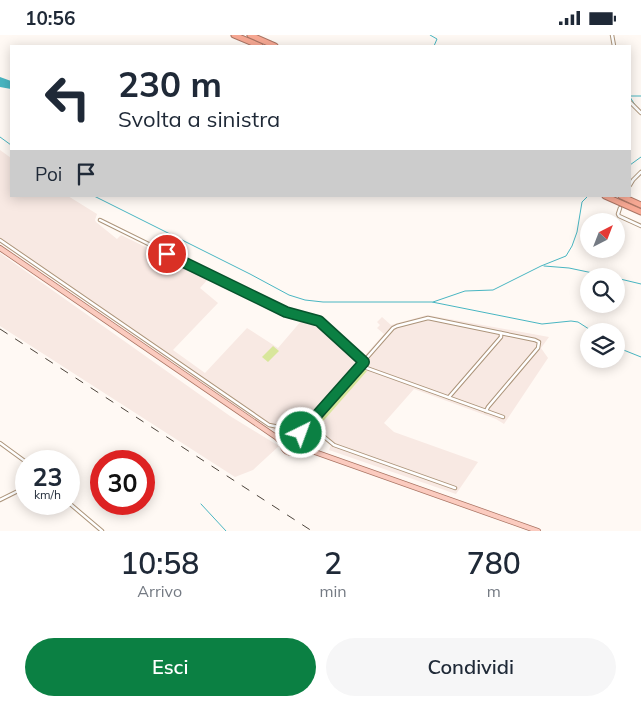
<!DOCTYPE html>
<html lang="it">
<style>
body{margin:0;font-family:Mulish,sans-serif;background:#f6f6f7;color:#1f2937;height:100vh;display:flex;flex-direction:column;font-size:19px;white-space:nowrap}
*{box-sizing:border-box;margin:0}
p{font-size:16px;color:#747a83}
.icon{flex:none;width:28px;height:28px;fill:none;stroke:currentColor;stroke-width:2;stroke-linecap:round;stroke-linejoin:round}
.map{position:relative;height:496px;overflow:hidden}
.panel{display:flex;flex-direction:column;background:#fff;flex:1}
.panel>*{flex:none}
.banner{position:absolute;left:10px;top:10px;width:621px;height:152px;border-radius:0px;box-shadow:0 2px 12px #0003;background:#fff;color:#1f2937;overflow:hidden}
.needle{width:32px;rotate:42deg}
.buttons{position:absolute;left:580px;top:178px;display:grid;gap:10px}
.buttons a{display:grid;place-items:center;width:45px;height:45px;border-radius:50%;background:#fff;box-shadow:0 2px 12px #0003;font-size:25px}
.speed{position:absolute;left:15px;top:415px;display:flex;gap:10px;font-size:25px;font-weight:700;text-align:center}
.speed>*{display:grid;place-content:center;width:65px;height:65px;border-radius:50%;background:#fff;box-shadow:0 2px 12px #0003;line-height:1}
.speed small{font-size:12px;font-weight:400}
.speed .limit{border:8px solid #d22;background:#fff;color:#111}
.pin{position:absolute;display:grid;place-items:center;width:42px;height:42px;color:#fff;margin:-21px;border:2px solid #fff;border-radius:50%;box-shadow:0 1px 5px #0007}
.me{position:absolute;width:55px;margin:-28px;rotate:42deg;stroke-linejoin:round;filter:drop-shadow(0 0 4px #0008)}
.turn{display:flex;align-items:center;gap:18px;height:105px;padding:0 25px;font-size:22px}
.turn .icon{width:65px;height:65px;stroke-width:2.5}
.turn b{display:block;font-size:35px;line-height:42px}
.then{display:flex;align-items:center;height:48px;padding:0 25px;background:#0003;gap:10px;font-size:19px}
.eta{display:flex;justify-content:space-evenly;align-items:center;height:85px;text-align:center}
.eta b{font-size:30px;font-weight:600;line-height:35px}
.primary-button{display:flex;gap:10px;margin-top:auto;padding:10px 25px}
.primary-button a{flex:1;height:58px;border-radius:30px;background:#0b8043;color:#fff;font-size:20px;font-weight:600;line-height:58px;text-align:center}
.primary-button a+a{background:#f6f6f7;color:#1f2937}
.status{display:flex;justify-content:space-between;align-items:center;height:35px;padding:0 25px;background:#fff;direction:ltr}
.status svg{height:14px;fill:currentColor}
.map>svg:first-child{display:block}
.industrial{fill:#f8e9e3}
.green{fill:#d8e69b}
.water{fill:#49b6c2}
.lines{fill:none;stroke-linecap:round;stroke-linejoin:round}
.stream{stroke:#49b6c2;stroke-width:1}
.minor-casing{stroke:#ac947a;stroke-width:4.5}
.primary-casing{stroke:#ab7564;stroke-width:6}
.motorway-casing{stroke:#ab7564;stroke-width:7}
.minor{stroke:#fff;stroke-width:2.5}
.primary{stroke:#fbcbbf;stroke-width:4.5}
.motorway{stroke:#f8a994;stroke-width:5}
.rail{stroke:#4c443b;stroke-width:1;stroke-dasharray:9 9;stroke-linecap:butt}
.route-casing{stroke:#07532c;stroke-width:12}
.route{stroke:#0b8043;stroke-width:9}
</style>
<div class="status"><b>10:56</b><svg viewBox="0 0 49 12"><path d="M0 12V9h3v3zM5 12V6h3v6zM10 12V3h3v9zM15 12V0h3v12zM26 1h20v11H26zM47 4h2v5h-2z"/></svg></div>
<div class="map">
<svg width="641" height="496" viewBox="0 0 641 496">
<rect width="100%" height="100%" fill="#fff9f4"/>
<!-- industrial -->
<g class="industrial">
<path d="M0,115L11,123V161H68L97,179L95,185L96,187L117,204L121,200L209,243L200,253L218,268L173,315L205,338L247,293L278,313L302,285L314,287L359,327L384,299L377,293L380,290L377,287L382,282L391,290L427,280L549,302L541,313L548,323L504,389L496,384L414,354L384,388L394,397L478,427L456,459L329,415L331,410L312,394L307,395L303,399L300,396L292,394L281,400L249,380L0,207Z"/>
<path d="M0,218L230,381L279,411L253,435L235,442L0,291Z"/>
</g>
<!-- green -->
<g class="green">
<path d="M273,311L279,316L268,327L262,322Z"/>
<path d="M363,334L367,336L318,392L316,390L317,387Z"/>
</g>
<!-- water -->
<path class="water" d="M0,42L11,46V54L0,52Z"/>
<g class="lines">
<!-- stream -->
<g class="stream">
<path d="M430,0L437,4L434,11"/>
<path d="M630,61H641"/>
<path d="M630,62L635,70"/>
<path d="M0,102L11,110"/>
<path d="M630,130L641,122"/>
<path d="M94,161L250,239L289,260L305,265L323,267H432L542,289L571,286L578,287L592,296"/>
<path d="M544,231L569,233L607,241"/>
<path d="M616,243L641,249"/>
<path d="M433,267L465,256L493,255L541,231L566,221L572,211L577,197L582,167L588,161"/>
<path d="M616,312L641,322"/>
<path d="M201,469L226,496"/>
</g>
<!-- minor casing -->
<g class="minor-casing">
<g id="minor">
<path d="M612,0L614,11"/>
<path d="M630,67L641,78"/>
<path d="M630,150L633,145L641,137"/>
<path d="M620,173L618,179L619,181L641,191"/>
<path d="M100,185L286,277L319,285L364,327"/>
<path d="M0,205L269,390L279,392L294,381L300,382L334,410L455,453"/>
<path d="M361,331L503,382"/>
<path d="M449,362L501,302V298"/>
<path d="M299,400L393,293L397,291L428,283L535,305L539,307L538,313L488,372L486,376"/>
<path d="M0,408L26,427"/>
<path d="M0,465L26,452"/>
<path d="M69,468L102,496"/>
</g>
</g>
<!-- primary casing -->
<g class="primary-casing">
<g id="primary">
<path d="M0,213L276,402L282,408"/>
<circle cx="292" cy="408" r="10"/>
<path d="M299,416H312L538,496"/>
</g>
</g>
<!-- motorway casing -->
<g class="motorway-casing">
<g id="motorway">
<path d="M234,0L260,11"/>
<path d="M250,0L275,11"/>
<path d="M605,161L641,177"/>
<path d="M621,161L641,170"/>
</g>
</g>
<!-- minor -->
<use href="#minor" class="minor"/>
<!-- primary -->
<use href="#primary" class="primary"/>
<!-- motorway -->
<use href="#motorway" class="motorway"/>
<!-- rail -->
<path class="rail" d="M0,294L312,496"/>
</g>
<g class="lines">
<!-- route casing -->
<g class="route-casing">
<path id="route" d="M167,219L286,277L319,286L364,327L301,398"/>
</g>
<!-- route -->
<use href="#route" class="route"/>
</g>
</svg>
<div class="buttons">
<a><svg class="needle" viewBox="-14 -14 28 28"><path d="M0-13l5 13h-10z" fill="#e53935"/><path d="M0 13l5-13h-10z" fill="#747a83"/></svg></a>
<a><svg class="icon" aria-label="search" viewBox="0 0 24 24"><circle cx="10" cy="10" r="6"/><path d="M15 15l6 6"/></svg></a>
<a><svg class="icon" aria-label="layers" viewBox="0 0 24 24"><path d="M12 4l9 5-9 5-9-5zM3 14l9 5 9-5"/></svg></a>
</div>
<div class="speed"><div>23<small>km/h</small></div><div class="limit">30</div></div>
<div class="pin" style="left:167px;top:219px;background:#d93025"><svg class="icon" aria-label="arrive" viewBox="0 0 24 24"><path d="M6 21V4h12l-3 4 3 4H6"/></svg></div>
<svg class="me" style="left:301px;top:398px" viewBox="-20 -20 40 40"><circle r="17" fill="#0b8043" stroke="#fff" stroke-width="3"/><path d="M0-11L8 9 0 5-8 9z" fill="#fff"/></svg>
<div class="banner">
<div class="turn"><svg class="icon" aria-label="left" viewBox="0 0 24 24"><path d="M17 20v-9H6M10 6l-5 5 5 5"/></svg><div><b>230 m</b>Svolta a sinistra</div></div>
<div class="then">Poi<svg class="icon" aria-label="arrive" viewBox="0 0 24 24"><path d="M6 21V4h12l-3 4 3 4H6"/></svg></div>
</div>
</div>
<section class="panel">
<div class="eta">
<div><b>10:58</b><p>Arrivo</p></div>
<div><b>2</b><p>min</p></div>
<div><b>780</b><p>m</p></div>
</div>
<div class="primary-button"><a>Esci</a><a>Condividi</a></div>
</section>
